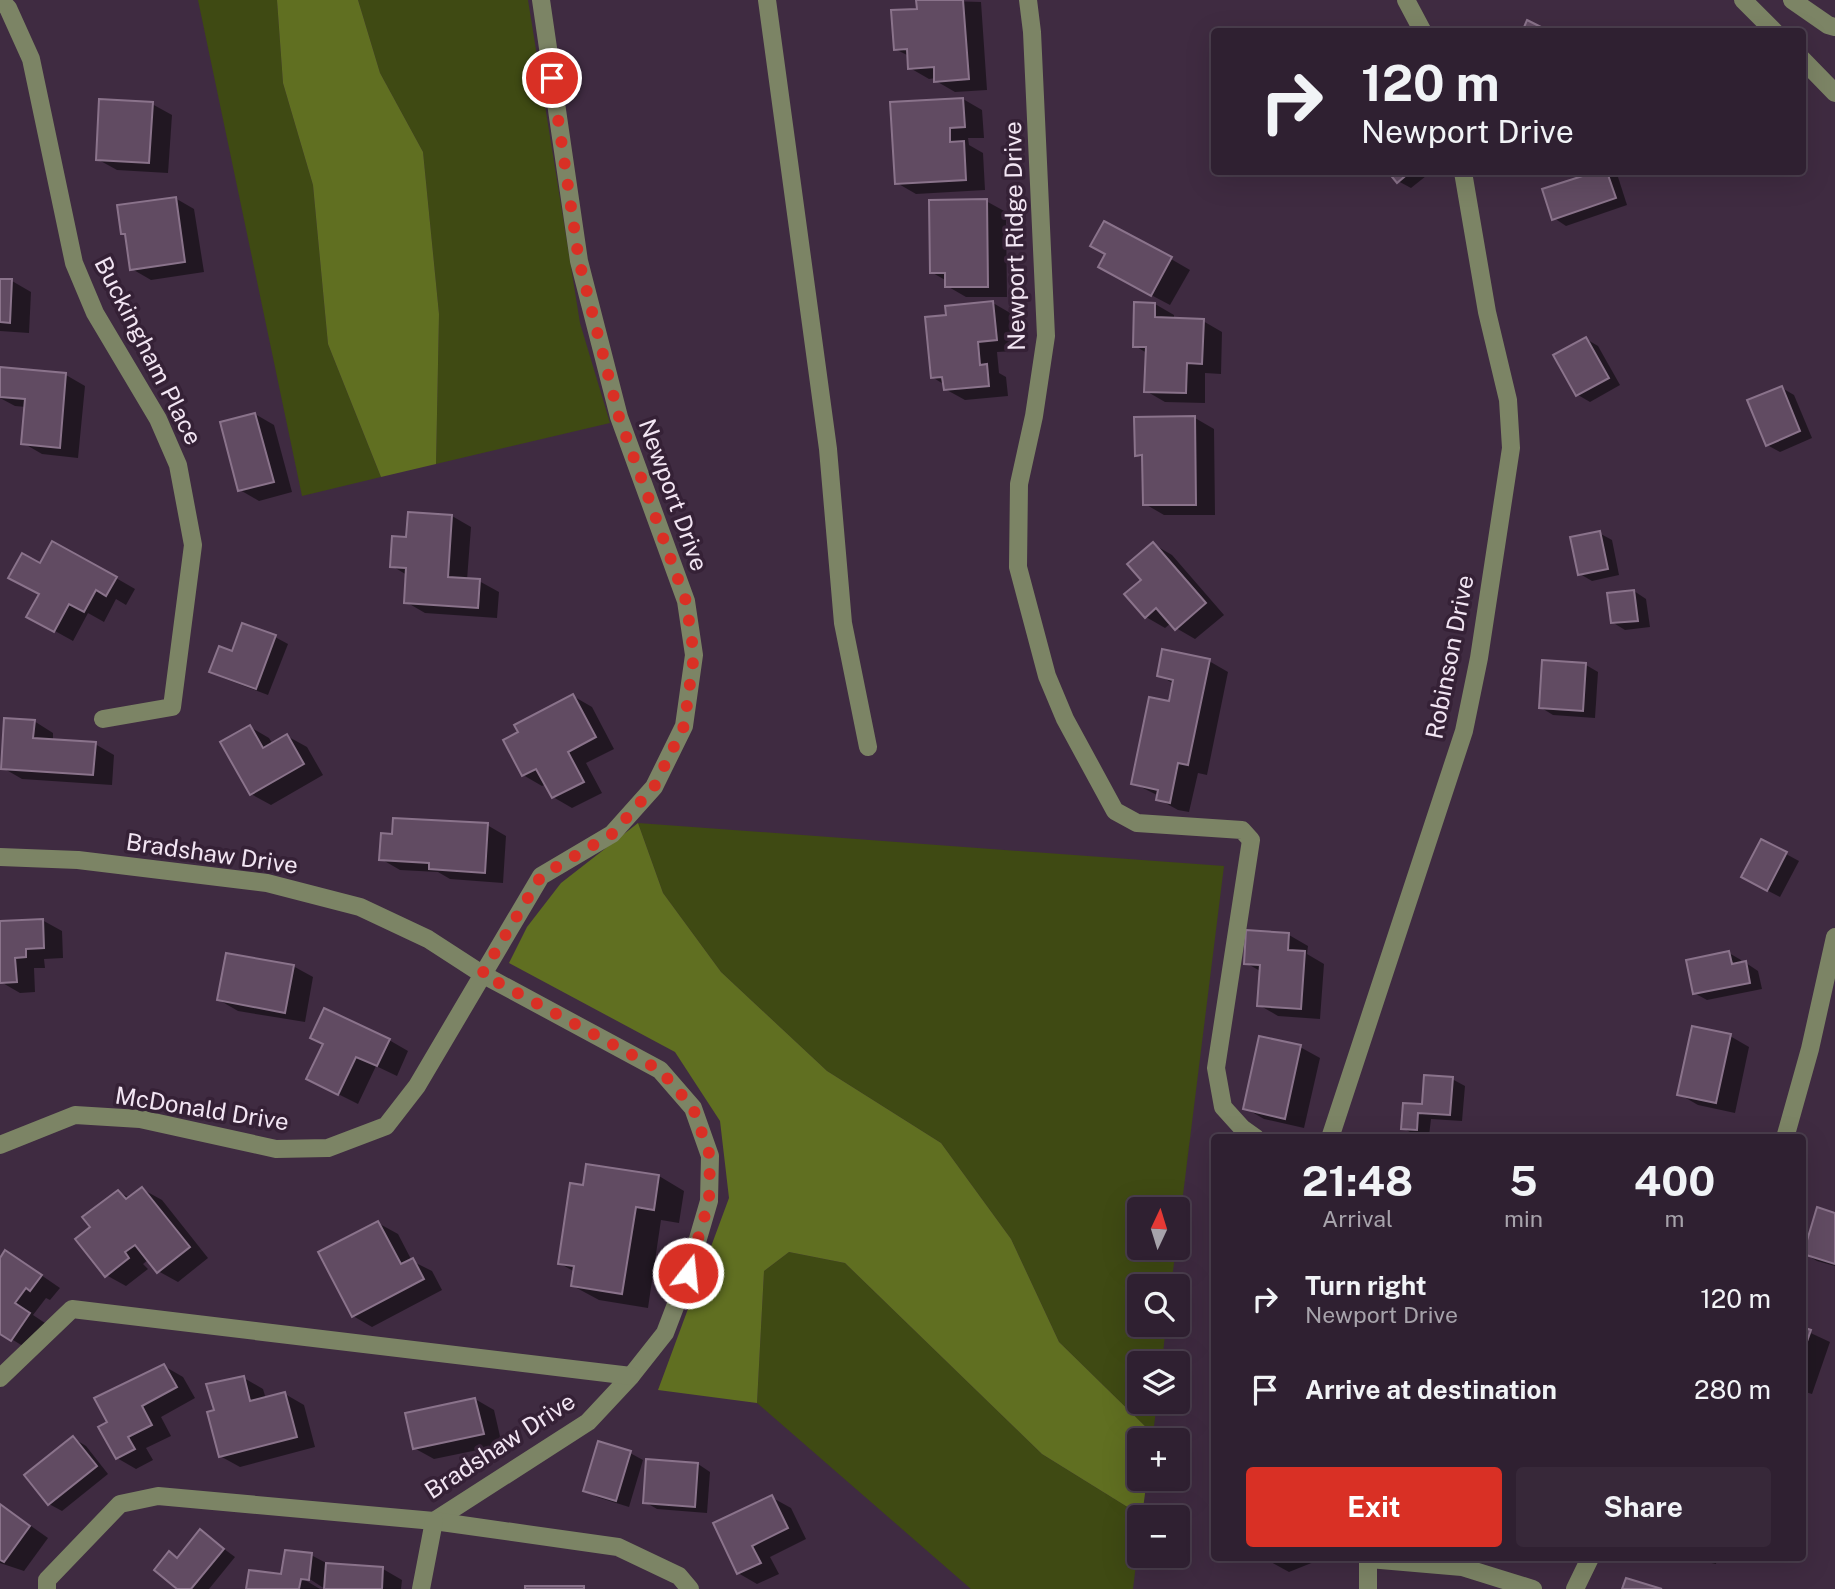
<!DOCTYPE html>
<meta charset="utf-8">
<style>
body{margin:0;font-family:"Public Sans",sans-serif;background:#372839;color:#f1f3f6;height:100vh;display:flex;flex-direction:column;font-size:26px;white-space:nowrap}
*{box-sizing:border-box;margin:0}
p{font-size:23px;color:#a7a3ab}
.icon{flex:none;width:38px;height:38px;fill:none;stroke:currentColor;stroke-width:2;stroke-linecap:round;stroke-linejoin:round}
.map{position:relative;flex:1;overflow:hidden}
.side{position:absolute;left:1211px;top:1134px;width:595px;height:427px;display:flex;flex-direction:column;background:#2f2031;border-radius:7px;box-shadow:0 7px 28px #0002,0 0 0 2px #4a3e4d}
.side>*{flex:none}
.guide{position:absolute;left:1211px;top:28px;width:595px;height:147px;border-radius:7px;box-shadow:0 7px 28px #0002,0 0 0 2px #4a3e4d;background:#2f2031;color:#f1f3f6;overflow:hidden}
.needle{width:46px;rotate:4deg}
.tools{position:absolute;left:1127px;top:1197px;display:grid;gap:14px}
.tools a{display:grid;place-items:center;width:63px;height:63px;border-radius:7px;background:#2f2031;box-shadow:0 7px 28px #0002,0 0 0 2px #4a3e4d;font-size:35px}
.pin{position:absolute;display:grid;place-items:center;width:60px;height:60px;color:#fff;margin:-30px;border:4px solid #fff;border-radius:50%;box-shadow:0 2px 7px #0007}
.me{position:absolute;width:77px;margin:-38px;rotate:16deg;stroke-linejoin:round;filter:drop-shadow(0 0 5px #0008)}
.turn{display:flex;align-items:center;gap:24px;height:147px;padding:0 35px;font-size:32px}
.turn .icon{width:91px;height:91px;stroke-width:2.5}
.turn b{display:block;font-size:49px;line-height:60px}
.eta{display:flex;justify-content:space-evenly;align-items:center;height:119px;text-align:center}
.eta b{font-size:42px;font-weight:700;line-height:49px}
.button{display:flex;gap:14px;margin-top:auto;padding:14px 35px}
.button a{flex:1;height:80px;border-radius:7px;background:#d93025;color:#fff;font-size:28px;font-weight:700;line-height:80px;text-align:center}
.button a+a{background:#372839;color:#f1f3f6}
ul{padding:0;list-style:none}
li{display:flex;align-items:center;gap:21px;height:91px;padding:0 35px}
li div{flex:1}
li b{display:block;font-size:26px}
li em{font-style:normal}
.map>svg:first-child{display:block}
.green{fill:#3f4a13}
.forest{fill:#606f21}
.shadow{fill:#0007}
.building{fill:#614b62;stroke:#8a738b;stroke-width:2}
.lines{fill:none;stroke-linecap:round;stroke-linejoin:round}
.minor{stroke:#7c8465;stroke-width:18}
.route{stroke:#d93025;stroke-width:12;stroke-dasharray:0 21.6}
.labels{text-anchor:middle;stroke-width:7;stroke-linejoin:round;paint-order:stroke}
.street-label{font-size:24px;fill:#f2e5f3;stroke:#352136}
</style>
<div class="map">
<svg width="1835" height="1589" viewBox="0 0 1835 1589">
<rect width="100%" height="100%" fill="#3f2b41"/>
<!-- green -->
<g class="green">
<path d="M198,0H277L283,83L313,185L328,344L381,477L302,496Z"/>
<path d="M358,0H528L580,323L610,423L436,464L439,314L423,152L380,73Z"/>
<path d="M638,823L1224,866L1178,1235V1209H1139V1248H1176L1171,1286H1139V1325H1166L1162,1363H1139V1402H1157L1153,1434L1059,1342L1011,1239L941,1143L827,1071L721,972L663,893Z"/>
<path d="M789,1252L845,1263L1042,1454L1142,1516L1139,1517V1540L1133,1589H971L757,1403L764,1271Z"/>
</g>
<!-- forest -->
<g class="forest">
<path d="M277,0H358L380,73L423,152L439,314L436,464L381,477L328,344L313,185L283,83Z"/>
<path d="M638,823L663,893L721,972L827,1071L941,1143L1011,1239L1059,1342L1153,1434L1152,1440H1139V1479H1147L1142,1516L1042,1454L845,1263L789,1252L764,1271L757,1403L658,1390L729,1198L720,1121L675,1052L509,963L527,927L561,883Z"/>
</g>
<!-- shadow -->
<g class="shadow">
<path d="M918,0L981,2L987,90L955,92L936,81V78L929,79L910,68L909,56L895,49L919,10Z"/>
<path d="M963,99L982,110L984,138H968L969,145L983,153L985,190L916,194L897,183Z"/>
<path d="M152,104L172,115L168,173L117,170L97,159Z"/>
<path d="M1390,172H1431L1411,188L1398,181Z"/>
<path d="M1600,172H1608L1618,177L1627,205L1566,226L1554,218L1544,190Z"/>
<path d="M175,198L194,209L204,272L151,280L132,269L127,235L123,233Z"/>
<path d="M986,201L1006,212L1007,297H966L947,286V281L931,272Z"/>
<path d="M1171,259L1190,270L1170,305L1119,278Z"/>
<path d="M0,280L12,281L31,292L29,333L0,331Z"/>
<path d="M993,303L1012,314L1015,351L997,352L999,373L1006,377L1008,396L965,400L945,389V385L932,377L948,317Z"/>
<path d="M1155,304L1174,315V320L1203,321L1222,332L1221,374L1205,373V403L1165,402L1146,391L1147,353L1135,346Z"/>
<path d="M1586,339L1598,346L1620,385L1590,402L1578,395Z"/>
<path d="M0,369L66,375L85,386L78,458L42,454L23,443L26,407L15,406L0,398Z"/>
<path d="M1782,388L1794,395L1812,438L1780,452L1767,445Z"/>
<path d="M255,414L274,425L292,492L259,501L240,490Z"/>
<path d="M1195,418L1214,429L1215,515H1164L1145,504L1144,459L1137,455Z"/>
<path d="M452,516L471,527L467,580L479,581L499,592L497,618L425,613L406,602L407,575L392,566Z"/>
<path d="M1599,533L1612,540L1619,575L1592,581L1580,574Z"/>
<path d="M1153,544L1172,555L1224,615L1195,639L1176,628L1171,623L1165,628L1146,617L1143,580Z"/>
<path d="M41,566L116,578L135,589L126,605L116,599L104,622L88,613L73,641L28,616L41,594Z"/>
<path d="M1634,591L1646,599L1650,627L1625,630L1612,622Z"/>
<path d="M275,637L288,644L268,695L223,678L211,671L233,653Z"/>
<path d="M1209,661L1228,672L1207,775L1198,773L1189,812L1178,810L1158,799L1159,796L1133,783L1170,703L1174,684L1159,675Z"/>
<path d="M1586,665L1598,672L1595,718L1553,715L1540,707Z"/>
<path d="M573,696L592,707L614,749L586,763L602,793L572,808L553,797L546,784L542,786L523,775Z"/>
<path d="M34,721L53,733V741L95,744L114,755L112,785L22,779L3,768Z"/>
<path d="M250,727L269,738L273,745L287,736L307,747L323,775L271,805L251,794Z"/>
<path d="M487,825L506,836L503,883L450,879L438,872L400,870L381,859L394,835Z"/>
<path d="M1762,841L1799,861L1780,897L1755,884Z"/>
<path d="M42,920L62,931L63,958L44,959L45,968H34L35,992L20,993L1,982L0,922Z"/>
<path d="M1289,935L1308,946L1307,954L1324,964L1320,1019L1278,1016L1259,1005L1262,972L1246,963Z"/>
<path d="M1729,953L1741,960L1742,964L1746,963L1758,971L1762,989L1707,1000L1694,993Z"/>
<path d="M293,966L313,977L305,1022L238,1011L219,1000Z"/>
<path d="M1730,1036L1749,1047L1735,1113L1698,1105L1679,1094Z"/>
<path d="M389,1040L408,1051L397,1076L376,1066L358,1104L308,1079Z"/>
<path d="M1300,1047L1320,1058L1304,1128L1264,1119L1245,1108Z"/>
<path d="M1452,1079L1465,1086L1462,1121L1431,1119L1429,1136L1415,1135L1403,1128Z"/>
<path d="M659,1176L684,1191L679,1223L661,1220L648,1308L599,1300L573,1286L575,1272L559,1263L584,1187Z"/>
<path d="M142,1189L162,1200L208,1258L178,1282L158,1271L149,1259L143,1264L148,1269L126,1286L106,1275L93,1228L119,1192L130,1198Z"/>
<path d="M1835,1215V1266L1817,1261L1805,1254Z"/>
<path d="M378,1223L398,1234L412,1261L432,1271L442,1290L372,1327L353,1316Z"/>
<path d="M0,1261L25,1264L60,1288L50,1300L46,1298L33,1315L48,1325L31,1351L0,1332Z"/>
<path d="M1802,1329L1830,1342L1812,1394L1802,1391Z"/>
<path d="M164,1366L183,1377L195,1398L161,1417L171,1436L146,1448L153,1460L136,1469L117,1458L109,1423Z"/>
<path d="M244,1378L263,1389L266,1399L285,1394L304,1405L315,1447L240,1467L220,1456L216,1412Z"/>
<path d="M475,1399L494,1410L502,1445L434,1459L414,1448Z"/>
<path d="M73,1438L86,1446L108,1474L62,1511L49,1504Z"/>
<path d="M630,1453L643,1460L629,1507L597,1497L585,1490Z"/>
<path d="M698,1464L710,1472L707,1513L657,1509L645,1502Z"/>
<path d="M771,1497L791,1508L806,1539L770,1557L779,1574L757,1584L738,1573Z"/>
<path d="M0,1504L48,1538L24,1571L0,1563Z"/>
<path d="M201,1532L235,1557L209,1589H180L170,1554L179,1559Z"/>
<path d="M311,1555L330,1565L383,1569L402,1580L401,1589H325L302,1574L300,1577L320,1589H248L283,1576Z"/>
<path d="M1268,1558H1324L1289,1572L1269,1561Z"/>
<path d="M1689,1558H1717L1716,1564Z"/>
</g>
<!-- building -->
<g class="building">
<path d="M916,0H963L969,79L934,82V67L908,69L907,49L894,50L891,10L917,9Z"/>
<path d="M1527,20L1551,32H1522Z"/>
<path d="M963,98L965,127L950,128V142L964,141L966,180L895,184L890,102Z"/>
<path d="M99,99L153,102L149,163L96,160Z"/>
<path d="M1388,172H1410L1397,183Z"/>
<path d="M1595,172H1607L1616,198L1552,220L1542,189Z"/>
<path d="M176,197L185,262L130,270L125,234H121L117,205Z"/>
<path d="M987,199L988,287H945V273H930L929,200Z"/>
<path d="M1104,221L1172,257L1151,296L1098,267L1105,254L1090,246Z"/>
<path d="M0,279H12L10,323L0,322Z"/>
<path d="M993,301L997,340L978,342L980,365L987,364L989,386L944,390L942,377L931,378L925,317L946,315L945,306Z"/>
<path d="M1134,302L1155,303V317L1204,319L1202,364L1187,363L1186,393L1144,392L1146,347H1133Z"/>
<path d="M1586,337L1609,378L1576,396L1553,355Z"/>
<path d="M0,367L66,373L60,448L21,444L25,399L0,397Z"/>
<path d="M1782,386L1800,431L1766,446L1747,400Z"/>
<path d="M255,413L274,482L238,491L220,422Z"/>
<path d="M1195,416L1196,505H1143L1142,455L1135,456L1134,417Z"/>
<path d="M408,512L452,515L448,577L480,579L478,608L404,603L406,568L390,567L392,536L406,537Z"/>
<path d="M1600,531L1608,569L1578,575L1570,537Z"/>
<path d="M52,541L117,577L106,596L96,590L84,612L69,604L54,632L26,617L39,594L8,578L22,553L40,563Z"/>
<path d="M1153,542L1206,603L1175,630L1156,608L1145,618L1124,594L1141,580L1127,564Z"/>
<path d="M1634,590L1638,621L1611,623L1607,593Z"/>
<path d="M242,623L276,635L256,689L209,672L219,646L232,651Z"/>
<path d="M1162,649L1210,659L1188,765L1178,763L1170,803L1156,800L1158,790L1131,784L1149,697L1169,701L1173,680L1157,676Z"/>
<path d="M1542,660L1586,663L1583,711L1539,708Z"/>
<path d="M573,694L596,737L568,752L584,782L552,798L536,769L522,776L503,740L518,732L514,725Z"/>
<path d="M4,718L35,720L33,738L96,742L93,775L1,769Z"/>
<path d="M250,725L263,748L287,734L304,764L250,795L220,742Z"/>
<path d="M393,818L488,823L485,873L429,869V863L379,860L381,833L392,834Z"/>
<path d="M1761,839L1787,852L1767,891L1741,877Z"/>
<path d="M43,919L44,948L26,949V957L15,958L17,982L0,983V921Z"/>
<path d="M1246,930L1289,933L1288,950L1305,951L1301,1009L1257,1006L1260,965L1244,964Z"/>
<path d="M1729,951L1732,964L1746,961L1750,983L1693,994L1686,960Z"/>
<path d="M226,953L294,965L285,1013L217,1000Z"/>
<path d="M324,1008L390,1039L377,1066L356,1057L338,1095L306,1079L323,1044L310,1038Z"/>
<path d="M1692,1026L1731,1034L1716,1103L1677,1095Z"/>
<path d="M1259,1036L1301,1045L1285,1119L1243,1109Z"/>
<path d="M1424,1075L1453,1077L1450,1115L1418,1113L1417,1130L1401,1129L1403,1103L1422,1104Z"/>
<path d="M586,1164L659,1175L654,1210L636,1207L622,1294L571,1286L574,1266L558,1264L570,1183L583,1185Z"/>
<path d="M142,1187L190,1247L157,1273L135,1245L125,1252L129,1258L105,1277L75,1239L90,1227L82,1217L118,1190L126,1199Z"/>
<path d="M1817,1207L1835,1213V1264L1803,1254Z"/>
<path d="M378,1221L401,1264L413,1258L424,1279L352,1317L318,1252Z"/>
<path d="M5,1250L42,1275L30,1291L26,1288L15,1303L30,1313L11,1341L0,1334V1258Z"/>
<path d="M1802,1327L1811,1330L1802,1356Z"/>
<path d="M164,1364L177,1387L142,1406L152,1425L128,1437L135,1449L116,1459L98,1427L107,1422L94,1398Z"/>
<path d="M244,1376L250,1401L285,1392L297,1437L219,1457L207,1412L214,1410L206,1384Z"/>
<path d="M475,1398L484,1434L413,1449L405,1413Z"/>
<path d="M73,1436L97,1466L48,1505L24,1475Z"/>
<path d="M598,1441L631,1451L616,1501L583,1491Z"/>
<path d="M646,1459L698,1463L695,1507L643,1503Z"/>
<path d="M772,1495L788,1528L752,1546L761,1563L737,1574L713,1523Z"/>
<path d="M0,1504L30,1526L4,1562L0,1560Z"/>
<path d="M200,1529L224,1549L191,1589H177L154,1570L169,1551L177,1558Z"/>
<path d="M285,1550L312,1553L309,1580L301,1579L299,1589H246L249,1570L281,1574Z"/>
<path d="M326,1563L383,1567L382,1589H324Z"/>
<path d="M1626,1578L1662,1589H1622Z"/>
<rect x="525" y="1586" width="59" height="3"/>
</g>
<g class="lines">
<!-- minor -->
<g class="minor">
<path d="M0,0L8,8L31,59L74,263L95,313L158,419L178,465L193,545L172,707L103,719"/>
<path d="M767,0L828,449L843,623L868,747"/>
<path d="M1028,0L1032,32L1046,336L1034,416L1019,484L1018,567L1047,676L1065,719L1115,811L1137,823L1242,830L1251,840L1216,1068L1223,1107L1242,1128L1256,1138"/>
<path d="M1406,0L1423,32"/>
<path d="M1743,0L1775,32"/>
<path d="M1792,0L1828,25L1835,27"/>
<path d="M1802,59L1835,93"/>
<path d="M0,857L78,860L267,883L360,907L428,939L482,974L660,1070L693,1108L710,1156L709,1201L688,1273L665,1333L631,1376L588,1422L434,1521"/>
<path d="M1330,1138L1464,731L1479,658L1511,448L1508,400L1487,312L1463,172"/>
<path d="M1785,1138L1810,1049L1835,937"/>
<path d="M0,1145L75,1115L140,1119L276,1149L328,1148L386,1126L417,1086L541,876L612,834L654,787L684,726L694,655L686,601L619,417L579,261L541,0"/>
<path d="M0,1378L72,1309L631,1376"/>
<path d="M1369,1559L1462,1567L1533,1589"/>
<path d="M47,1589V1580L120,1504L158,1496L434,1521L618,1547L679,1576L690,1589"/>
<path d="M421,1589L434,1521"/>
<path d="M1368,1589V1558"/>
<path d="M1575,1589L1590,1558"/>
</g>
</g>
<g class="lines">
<!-- route -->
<path class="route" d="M552,78L579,261L619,417L686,601L694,655L684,726L654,787L612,834L541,876L482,974L660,1070L693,1108L710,1156L709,1201L688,1273"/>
</g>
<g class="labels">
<!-- street labels -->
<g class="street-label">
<text transform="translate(1015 236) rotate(-91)" y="8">Newport Ridge Drive</text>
<text transform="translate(148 351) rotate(63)" y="8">Buckingham Place</text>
<text transform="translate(673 495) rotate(70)" y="8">Newport Drive</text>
<text transform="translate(1450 657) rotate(-79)" y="8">Robinson Drive</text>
<text transform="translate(212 854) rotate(8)" y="8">Bradshaw Drive</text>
<text transform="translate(202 1109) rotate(9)" y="8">McDonald Drive</text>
<text transform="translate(500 1446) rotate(-33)" y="8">Bradshaw Drive</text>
</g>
</g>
</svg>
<div class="tools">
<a><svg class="needle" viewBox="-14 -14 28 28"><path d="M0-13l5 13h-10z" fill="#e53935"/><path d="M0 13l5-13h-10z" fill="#a7a3ab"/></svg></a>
<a><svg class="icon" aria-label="search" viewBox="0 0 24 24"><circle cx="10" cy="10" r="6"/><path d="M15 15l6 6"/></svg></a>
<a><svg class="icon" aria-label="layers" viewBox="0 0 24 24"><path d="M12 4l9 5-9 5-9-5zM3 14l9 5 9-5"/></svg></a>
<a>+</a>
<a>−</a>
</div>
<div class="pin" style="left:552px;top:78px;background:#d93025"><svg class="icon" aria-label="arrive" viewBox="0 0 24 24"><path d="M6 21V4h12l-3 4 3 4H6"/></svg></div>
<svg class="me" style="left:688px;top:1273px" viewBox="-20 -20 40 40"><circle r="17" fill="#d93025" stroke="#fff" stroke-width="3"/><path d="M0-11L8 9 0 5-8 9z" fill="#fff"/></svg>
<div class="guide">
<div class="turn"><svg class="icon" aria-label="right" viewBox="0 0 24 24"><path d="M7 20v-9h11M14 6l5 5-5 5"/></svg><div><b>120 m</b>Newport Drive</div></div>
</div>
<section class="side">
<div class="eta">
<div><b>21:48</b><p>Arrival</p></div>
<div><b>5</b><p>min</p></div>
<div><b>400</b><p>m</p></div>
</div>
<ul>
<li><svg class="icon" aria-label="right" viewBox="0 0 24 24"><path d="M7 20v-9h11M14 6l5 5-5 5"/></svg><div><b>Turn right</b><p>Newport Drive</p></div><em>120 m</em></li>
<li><svg class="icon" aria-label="arrive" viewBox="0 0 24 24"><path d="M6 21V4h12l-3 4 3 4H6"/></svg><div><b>Arrive at destination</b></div><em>280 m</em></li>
</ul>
<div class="button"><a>Exit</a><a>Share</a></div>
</section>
</div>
